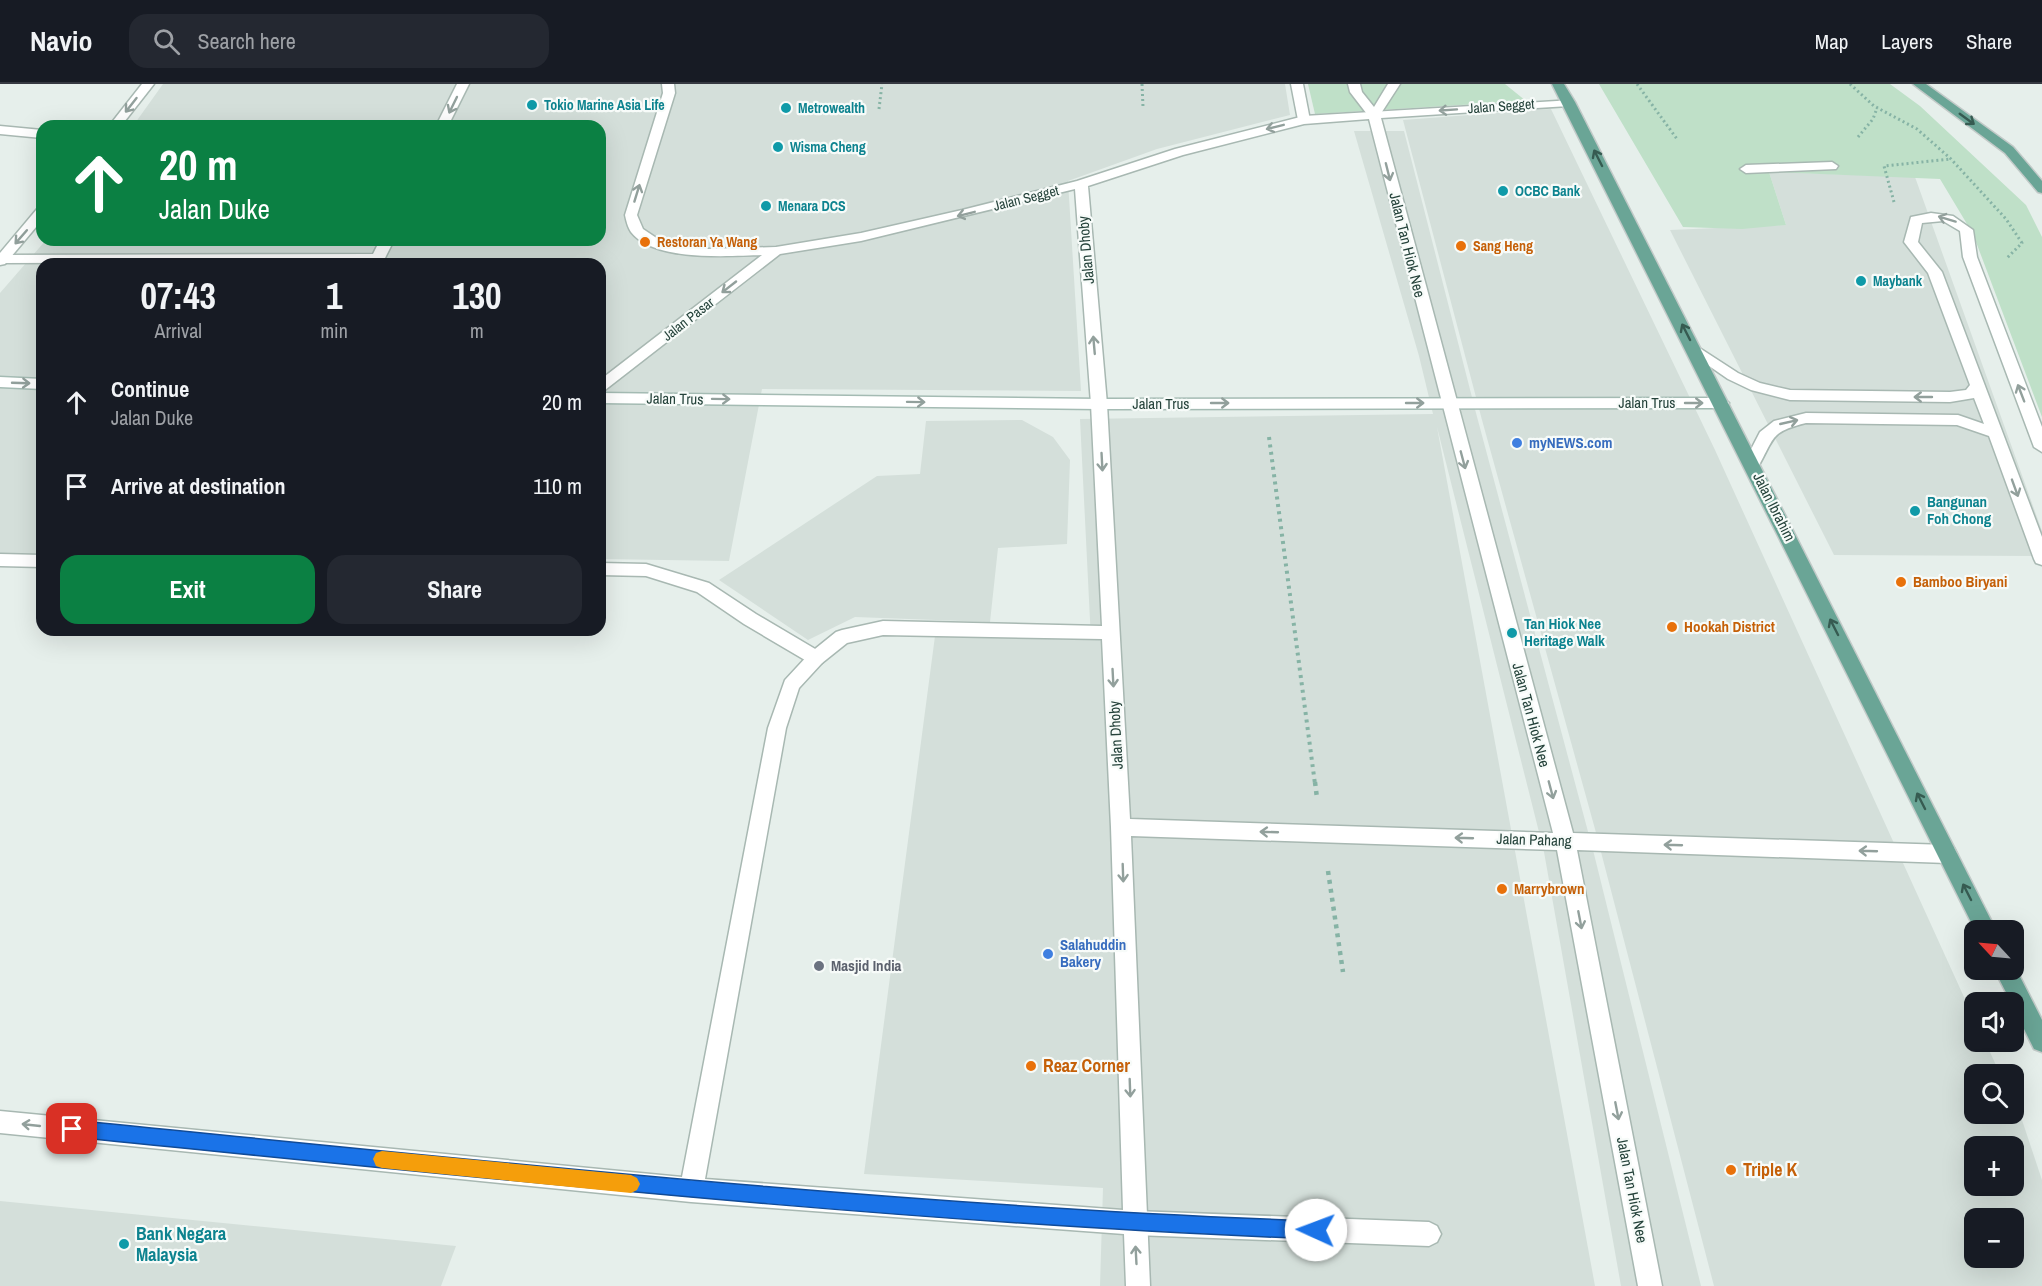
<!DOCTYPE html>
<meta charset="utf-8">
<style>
body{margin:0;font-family:"Archivo Narrow",sans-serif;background:#242831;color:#f1f3f6;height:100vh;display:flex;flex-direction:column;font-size:22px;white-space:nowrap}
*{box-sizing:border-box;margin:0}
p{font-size:20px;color:#9ea1a6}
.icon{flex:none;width:33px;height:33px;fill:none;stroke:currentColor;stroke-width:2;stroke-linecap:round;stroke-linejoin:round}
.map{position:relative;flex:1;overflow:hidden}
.sheet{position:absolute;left:36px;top:174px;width:570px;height:378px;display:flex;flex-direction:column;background:#171b24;border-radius:18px;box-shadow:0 6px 24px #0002}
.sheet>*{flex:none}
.banner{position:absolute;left:36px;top:36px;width:570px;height:126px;border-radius:18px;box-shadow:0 6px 24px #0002;background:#0b8043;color:#fff;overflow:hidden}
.needle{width:39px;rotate:296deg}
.buttons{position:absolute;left:1964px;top:836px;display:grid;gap:12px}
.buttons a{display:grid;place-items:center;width:60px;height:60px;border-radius:12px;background:#171b24;box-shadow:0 6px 24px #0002;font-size:30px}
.pin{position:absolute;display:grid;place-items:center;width:51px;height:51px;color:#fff;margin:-26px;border-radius:12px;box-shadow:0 3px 9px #0006}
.me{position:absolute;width:66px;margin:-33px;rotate:272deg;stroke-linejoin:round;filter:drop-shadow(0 0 4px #0008)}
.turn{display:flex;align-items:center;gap:21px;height:126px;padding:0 24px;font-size:27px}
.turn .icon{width:78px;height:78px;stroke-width:2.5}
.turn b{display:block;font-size:42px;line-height:51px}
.eta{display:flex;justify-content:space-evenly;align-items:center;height:102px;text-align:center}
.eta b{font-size:36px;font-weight:700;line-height:42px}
.primary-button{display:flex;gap:12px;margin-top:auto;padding:12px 24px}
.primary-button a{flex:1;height:69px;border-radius:18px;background:#0b8043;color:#fff;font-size:24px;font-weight:700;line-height:69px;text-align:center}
.primary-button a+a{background:#242831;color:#f1f3f6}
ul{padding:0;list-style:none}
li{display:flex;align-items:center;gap:18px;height:84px;padding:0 24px}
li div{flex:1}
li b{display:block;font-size:22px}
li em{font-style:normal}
header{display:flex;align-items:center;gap:36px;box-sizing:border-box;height:84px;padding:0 30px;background:#171b24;border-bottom:2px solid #363941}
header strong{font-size:28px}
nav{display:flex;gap:33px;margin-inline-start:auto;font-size:21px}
.search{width:420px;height:54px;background:#242831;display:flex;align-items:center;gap:15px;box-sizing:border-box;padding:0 21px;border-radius:18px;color:#9ea1a6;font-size:22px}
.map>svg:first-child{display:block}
.built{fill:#d4dfda;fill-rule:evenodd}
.green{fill:#bfe0c8}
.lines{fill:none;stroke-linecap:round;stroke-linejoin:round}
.lane-casing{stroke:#a8b8b2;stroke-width:3}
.street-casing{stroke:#a8b8b2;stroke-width:3}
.secondary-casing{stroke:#a4bbb3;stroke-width:3}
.primary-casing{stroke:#c2cac8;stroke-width:3}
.path-far2{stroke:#86b3a5;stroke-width:3;stroke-dasharray:2 3;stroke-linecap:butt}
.path-far1{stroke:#86b3a5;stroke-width:4;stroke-dasharray:3 4.5;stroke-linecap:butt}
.path{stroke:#86b3a5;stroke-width:4.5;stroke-dasharray:4 5;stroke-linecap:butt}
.lane{fill:#fff;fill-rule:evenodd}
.street{fill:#fff;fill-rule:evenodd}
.secondary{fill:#fff;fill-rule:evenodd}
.primary{fill:#6aa596;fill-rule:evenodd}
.oneway{stroke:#92a09c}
.oneway2{stroke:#365b51}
.route{fill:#1a73e8;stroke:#114b97;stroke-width:1.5}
.slow{fill:#f59e0b}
.culture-dot{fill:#0f9aa8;stroke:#f7fbf9;stroke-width:2}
.food-dot{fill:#e8710a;stroke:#f7fbf9;stroke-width:2}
.shop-dot{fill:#3f7fe0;stroke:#f7fbf9;stroke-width:2}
.worship-dot{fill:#6b7280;stroke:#f7fbf9;stroke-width:2}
.labels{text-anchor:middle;stroke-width:4.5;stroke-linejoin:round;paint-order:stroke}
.far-culture-label{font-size:14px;font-weight:bold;fill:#0d838f;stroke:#f7fbf9;text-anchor:start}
.far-street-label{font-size:14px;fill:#24423a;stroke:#f7fbf9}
.far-food-label{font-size:14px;font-weight:bold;fill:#c56008;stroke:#f7fbf9;text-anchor:start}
.street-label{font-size:15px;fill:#24423a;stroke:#f7fbf9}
.shop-label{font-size:15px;font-weight:bold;fill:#366cbe;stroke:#f7fbf9;text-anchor:start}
.culture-label{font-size:15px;font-weight:bold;fill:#0d838f;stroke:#f7fbf9;text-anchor:start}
.food-label{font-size:15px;font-weight:bold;fill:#c56008;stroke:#f7fbf9;text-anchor:start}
.worship-label{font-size:15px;font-weight:bold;fill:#5b616d;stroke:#f7fbf9;text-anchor:start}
.near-food-label{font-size:18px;font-weight:bold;fill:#c56008;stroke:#f7fbf9;text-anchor:start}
.near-culture-label{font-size:18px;font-weight:bold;fill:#0d838f;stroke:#f7fbf9;text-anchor:start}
</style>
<header>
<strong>Navio</strong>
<div class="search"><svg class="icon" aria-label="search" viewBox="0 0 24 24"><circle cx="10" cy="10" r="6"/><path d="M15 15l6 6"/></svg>Search here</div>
<nav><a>Map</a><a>Layers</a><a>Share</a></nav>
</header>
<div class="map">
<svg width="2042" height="1202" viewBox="0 0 2042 1202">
<rect width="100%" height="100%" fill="#e6efeb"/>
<!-- built -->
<g class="built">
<path d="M163,0H1285L1290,31L1157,65L1068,97L1081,307L762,305L729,477L600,475V180H42V470L0,469V209L46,156H600V42H133Z"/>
<path d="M1551,25L1715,366L1974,935V957H1985L2000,990H1974V1029H2013V1018L2021,1033L2042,1096V1202H1714L1595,745L1482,336L1403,36ZM1974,1062H2013V1101H1974ZM1974,1134H2013V1173H1974Z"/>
<path d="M1354,47H1404L1476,329L1594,770L1701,1202H1621L1544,768L1437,343L1595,1202H1100L1103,1104L864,1090L935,552L1091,556L1080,335L1433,330L1419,272Z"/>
<path d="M1769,88L1915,93L2042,447V472L1834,471L1670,146L1786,141Z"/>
<path d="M1022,336L1053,353L1070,376L1067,460L998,464L990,538L855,533L808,556L719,496L877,392L920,390L926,337Z"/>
<path d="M0,1117L456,1162L441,1202H0Z"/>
</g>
<!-- green -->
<g class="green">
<path d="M1308,0H1505L1526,17L1315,30Z"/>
<path d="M1599,0H1890L1920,22L2026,121L2042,153V333L1973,150L1940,95L1769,88L1786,141L1742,145L1683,143Z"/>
</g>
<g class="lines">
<!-- lane casing -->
<g class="lane-casing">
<g id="lane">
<path d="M457,0H469L448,42H436Z"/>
<path d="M1291,0H1303L1310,36L1308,39H1300L1298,36Z"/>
<path d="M1348,0H1360L1362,8L1374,23L1388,0H1400L1378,34H1370L1350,8Z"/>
<path d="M0,42L42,46V54L0,50Z"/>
<path d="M1832,78L1838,82L1836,85L1746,89L1740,85L1746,81Z"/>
<path d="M1931,129L1953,132L1973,146L1977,173L2042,343V368L2034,363L1963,173L1960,147L1943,137L1922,139L1918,158L1942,188L2042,453V481L2036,479L2034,475L1989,352L1957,341L1806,339C1770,348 1775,353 1758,383H1746L1744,379L1760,348L1774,337L1806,329L1958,331L1984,340L1974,314L1950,318L1790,316L1751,306L1728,295L1689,268L1691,265H1701L1738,289L1760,299L1790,306L1950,308L1966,306L1970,301L1928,189L1904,158L1911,133Z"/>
<path d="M380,156H394L382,180H368L369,178L0,179V171H2L373,170Z"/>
<path d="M0,470L42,471V483L0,482Z"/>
<path d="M600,479L646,480L709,499L756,530L822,569L825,574L822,579L816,581L810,579L744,540L697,508L646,492L600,491Z"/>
<path d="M1135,1127L1429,1138L1437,1142L1441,1150L1437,1158L1429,1162L1135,1151L1127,1147L1123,1139L1127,1131Z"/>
</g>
</g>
<!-- street casing -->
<g class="street-casing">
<g id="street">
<path d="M142,0H154L121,42H109Z"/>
<path d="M662,0H674L675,9L637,131L643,145L664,159L707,165L776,163L861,149L962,126L1077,97L1175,65L1304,32L1573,16V20L1569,22L1381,34L1573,749L1947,761L1954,764L1957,770L1954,776L1947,779L1577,766L1662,1202H1638L1557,766L1131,752L1150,1202H1126L1124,1150L691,1118L0,1049V1027L682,1093L768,644L785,596L810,569L836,548L842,546L883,537L1102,542L1091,320L1075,105L861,157L780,170L605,306L600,308V296L762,171C729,172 654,178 631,148C628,144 626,136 625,131L663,9ZM1369,35L1553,749L1130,735L1107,320L1088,102L1183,71L1304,40ZM883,551L1102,555L1111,743L1123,1126L705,1095L786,644L799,604L822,579L847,559Z"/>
<path d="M42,124V136L5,180L0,181V169L37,125Z"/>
</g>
</g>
<!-- secondary casing -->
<g class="secondary-casing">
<g id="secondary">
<path d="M0,293L42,295V305L0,303Z"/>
<path d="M600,309L1099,315L1722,314L1729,319L1722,324L1099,325L600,319Z"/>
</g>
</g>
<!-- primary casing -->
<g class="primary-casing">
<g id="primary">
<path d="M1552,0H1564L1575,18L1996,846H1975Z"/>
<path d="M1913,0H1926L2013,63L2042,97V109L2038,108L2005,69Z"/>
<path d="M2013,879L2042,936V968L2034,965L2013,923V918H2011L1994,885H2013Z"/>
</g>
</g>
<!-- path-far2 -->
<g class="path-far2">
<path d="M1142,0L1143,23"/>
<path d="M1637,0L1677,55"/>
<path d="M1850,0L1874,22L1917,45L1951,75L2006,135L2022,159L2007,174"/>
<path d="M879,25L882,0"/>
<path d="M1858,53L1873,35L1877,24"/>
<path d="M1894,118L1884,82L1951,75"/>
</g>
<!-- path-far1 -->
<path class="path-far1" d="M1269,353L1315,700"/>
<!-- path -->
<g class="path">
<path d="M1315,698L1317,714"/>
<path d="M1328,787L1343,888"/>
</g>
<!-- lane -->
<use href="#lane" class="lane"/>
<!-- street -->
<use href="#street" class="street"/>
<!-- secondary -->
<use href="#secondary" class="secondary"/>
<!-- primary -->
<use href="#primary" class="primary"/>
</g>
<!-- one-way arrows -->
<defs><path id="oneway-shaft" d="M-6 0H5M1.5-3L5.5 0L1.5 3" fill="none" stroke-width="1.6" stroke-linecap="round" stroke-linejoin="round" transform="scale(1.5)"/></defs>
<g class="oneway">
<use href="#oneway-shaft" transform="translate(131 21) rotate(128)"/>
<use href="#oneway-shaft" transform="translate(453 21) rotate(116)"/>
<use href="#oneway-shaft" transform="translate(1448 26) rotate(176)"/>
<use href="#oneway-shaft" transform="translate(1275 43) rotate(166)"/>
<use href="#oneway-shaft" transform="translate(1388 88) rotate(76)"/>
<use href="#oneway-shaft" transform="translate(637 109) rotate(-73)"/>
<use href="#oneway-shaft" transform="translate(966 130) rotate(166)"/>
<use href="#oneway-shaft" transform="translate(1947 135) rotate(-163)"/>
<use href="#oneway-shaft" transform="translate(21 153) rotate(131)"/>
<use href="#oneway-shaft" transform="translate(729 203) rotate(142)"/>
<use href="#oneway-shaft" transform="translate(1094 261) rotate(-95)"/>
<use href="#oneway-shaft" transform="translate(21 299) rotate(2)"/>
<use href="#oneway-shaft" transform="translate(2021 309) rotate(-111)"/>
<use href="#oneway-shaft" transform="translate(1923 313) rotate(-180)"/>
<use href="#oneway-shaft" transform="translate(721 315) rotate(1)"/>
<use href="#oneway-shaft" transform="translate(916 318) rotate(1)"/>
<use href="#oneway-shaft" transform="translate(1220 319)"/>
<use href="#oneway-shaft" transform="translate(1415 319)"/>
<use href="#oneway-shaft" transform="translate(1694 319)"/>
<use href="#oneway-shaft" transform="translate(1789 338) rotate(-13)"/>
<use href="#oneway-shaft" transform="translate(1463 376) rotate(75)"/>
<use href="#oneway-shaft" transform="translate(1102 378) rotate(87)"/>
<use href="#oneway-shaft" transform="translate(2015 404) rotate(70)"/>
<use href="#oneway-shaft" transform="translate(1113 594) rotate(87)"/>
<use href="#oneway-shaft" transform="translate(1551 706) rotate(75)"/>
<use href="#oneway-shaft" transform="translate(1269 748) rotate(-178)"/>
<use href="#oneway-shaft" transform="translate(1464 754) rotate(-178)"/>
<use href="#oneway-shaft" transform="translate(1673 761) rotate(-178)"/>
<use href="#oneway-shaft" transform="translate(1868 767) rotate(-178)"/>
<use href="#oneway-shaft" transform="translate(1123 789) rotate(88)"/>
<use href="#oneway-shaft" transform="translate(1580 836) rotate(79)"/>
<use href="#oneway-shaft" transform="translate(1130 1004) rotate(88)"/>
<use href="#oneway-shaft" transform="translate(1617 1027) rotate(79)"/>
<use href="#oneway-shaft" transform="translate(31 1041) rotate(-174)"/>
<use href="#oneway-shaft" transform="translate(1136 1171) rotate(-93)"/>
</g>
<g class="oneway2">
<use href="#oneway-shaft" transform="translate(1967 35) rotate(36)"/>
<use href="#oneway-shaft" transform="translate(1598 74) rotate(-117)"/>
<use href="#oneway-shaft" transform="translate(1686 248) rotate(-117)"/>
<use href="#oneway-shaft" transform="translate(1834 543) rotate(-117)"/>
<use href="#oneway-shaft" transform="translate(1921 717) rotate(-117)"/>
<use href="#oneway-shaft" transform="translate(1967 808) rotate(-117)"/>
</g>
<!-- route -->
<path class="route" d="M72,1036C486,1077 900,1122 1316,1137L1322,1140L1325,1146L1322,1152L1316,1155C900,1139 486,1094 72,1053L65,1051L63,1045L65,1039Z"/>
<!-- slow -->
<path class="slow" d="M382,1067L631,1091L637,1094L640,1100L637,1106L631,1109L382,1084L376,1082L373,1075L376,1069Z"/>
<!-- markers -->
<g class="culture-dot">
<circle cx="532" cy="21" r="6"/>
<circle cx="786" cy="24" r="6"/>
<circle cx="778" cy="63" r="6"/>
<circle cx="1503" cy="107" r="6"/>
<circle cx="766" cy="122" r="6"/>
<circle cx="1861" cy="197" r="6"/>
<circle cx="1915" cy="427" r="6"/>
<circle cx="1512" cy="549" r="6"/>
<circle cx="124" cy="1160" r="6"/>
</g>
<g class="food-dot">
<circle cx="645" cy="158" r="6"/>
<circle cx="1461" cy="162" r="6"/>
<circle cx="1901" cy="498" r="6"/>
<circle cx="1672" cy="543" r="6"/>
<circle cx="1502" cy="805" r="6"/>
<circle cx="1031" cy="982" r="6"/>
<circle cx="1731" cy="1086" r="6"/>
</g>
<g class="shop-dot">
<circle cx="1517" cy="359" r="6"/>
<circle cx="1048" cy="870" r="6"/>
</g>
<circle class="worship-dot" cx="819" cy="882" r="6"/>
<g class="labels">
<!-- far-culture labels -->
<g class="far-culture-label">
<text x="544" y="26">Tokio Marine Asia Life</text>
<text x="798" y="29">Metrowealth</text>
<text x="790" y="68">Wisma Cheng</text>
<text x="1515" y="112">OCBC Bank</text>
<text x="778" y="127">Menara DCS</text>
<text x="1873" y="202">Maybank</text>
</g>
<!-- far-street labels -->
<g class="far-street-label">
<text transform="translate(1501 22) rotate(-4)" y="5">Jalan Segget</text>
<text transform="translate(1026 114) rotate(-14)" y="5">Jalan Segget</text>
<text transform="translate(688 235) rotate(-38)" y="5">Jalan Pasar</text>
</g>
<!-- far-food labels -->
<g class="far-food-label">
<text x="657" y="163">Restoran Ya Wang</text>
<text x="1473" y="167">Sang Heng</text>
</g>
<!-- street labels -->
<g class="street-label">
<text transform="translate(1407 161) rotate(76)" y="5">Jalan Tan Hiok Nee</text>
<text transform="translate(1086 166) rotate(-95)" y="5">Jalan Dhoby</text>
<text transform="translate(675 315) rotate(1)" y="5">Jalan Trus</text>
<text x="1647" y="324">Jalan Trus</text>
<text x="1161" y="325">Jalan Trus</text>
<text transform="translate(1774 423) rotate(63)" y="5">Jalan Ibrahim</text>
<text transform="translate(1531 631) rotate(75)" y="5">Jalan Tan Hiok Nee</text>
<text transform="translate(1116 651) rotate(-93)" y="5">Jalan Dhoby</text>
<text transform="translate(1534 756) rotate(2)" y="5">Jalan Pahang</text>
<text transform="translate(1632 1106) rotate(79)" y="5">Jalan Tan Hiok Nee</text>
</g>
<!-- shop labels -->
<g class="shop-label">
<text x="1529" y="364">myNEWS.com</text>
<text x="1060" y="866">Salahuddin<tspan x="1060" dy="17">Bakery</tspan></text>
</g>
<!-- culture labels -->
<g class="culture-label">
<text x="1927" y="423">Bangunan<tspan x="1927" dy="17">Foh Chong</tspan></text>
<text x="1524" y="545">Tan Hiok Nee<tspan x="1524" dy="17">Heritage Walk</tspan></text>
</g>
<!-- food labels -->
<g class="food-label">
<text x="1913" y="503">Bamboo Biryani</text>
<text x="1684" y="548">Hookah District</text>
<text x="1514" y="810">Marrybrown</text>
</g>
<!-- worship labels -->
<g class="worship-label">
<text x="831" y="887">Masjid India</text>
</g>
<!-- near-food labels -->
<g class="near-food-label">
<text x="1043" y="988">Reaz Corner</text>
<text x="1743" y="1092">Triple K</text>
</g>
<!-- near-culture labels -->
<g class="near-culture-label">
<text x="136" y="1156">Bank Negara<tspan x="136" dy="21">Malaysia</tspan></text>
</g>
</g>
</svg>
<div class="buttons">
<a><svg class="needle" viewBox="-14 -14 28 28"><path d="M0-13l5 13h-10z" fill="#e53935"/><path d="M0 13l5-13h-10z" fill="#9ea1a6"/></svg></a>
<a><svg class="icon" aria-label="sound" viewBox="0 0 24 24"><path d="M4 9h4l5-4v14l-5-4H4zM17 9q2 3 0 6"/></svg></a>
<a><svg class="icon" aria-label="search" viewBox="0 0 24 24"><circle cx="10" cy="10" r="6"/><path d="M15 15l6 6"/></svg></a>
<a>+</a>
<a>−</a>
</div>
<div class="pin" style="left:72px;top:1045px;background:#d93025"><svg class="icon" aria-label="arrive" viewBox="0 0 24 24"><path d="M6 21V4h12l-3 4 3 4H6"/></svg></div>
<svg class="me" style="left:1316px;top:1146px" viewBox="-20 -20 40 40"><circle r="19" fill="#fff"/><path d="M0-13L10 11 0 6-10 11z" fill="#1a73e8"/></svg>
<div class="banner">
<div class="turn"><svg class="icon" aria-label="ahead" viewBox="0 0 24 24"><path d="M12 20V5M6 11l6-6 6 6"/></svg><div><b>20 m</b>Jalan Duke</div></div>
</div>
<section class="sheet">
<div class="eta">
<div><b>07:43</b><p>Arrival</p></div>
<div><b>1</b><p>min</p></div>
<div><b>130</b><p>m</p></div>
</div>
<ul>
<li><svg class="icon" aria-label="ahead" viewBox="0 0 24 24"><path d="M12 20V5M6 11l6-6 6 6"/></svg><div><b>Continue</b><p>Jalan Duke</p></div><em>20 m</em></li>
<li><svg class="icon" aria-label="arrive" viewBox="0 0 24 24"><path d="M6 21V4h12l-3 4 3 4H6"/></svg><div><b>Arrive at destination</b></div><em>110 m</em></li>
</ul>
<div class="primary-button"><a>Exit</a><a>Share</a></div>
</section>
</div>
